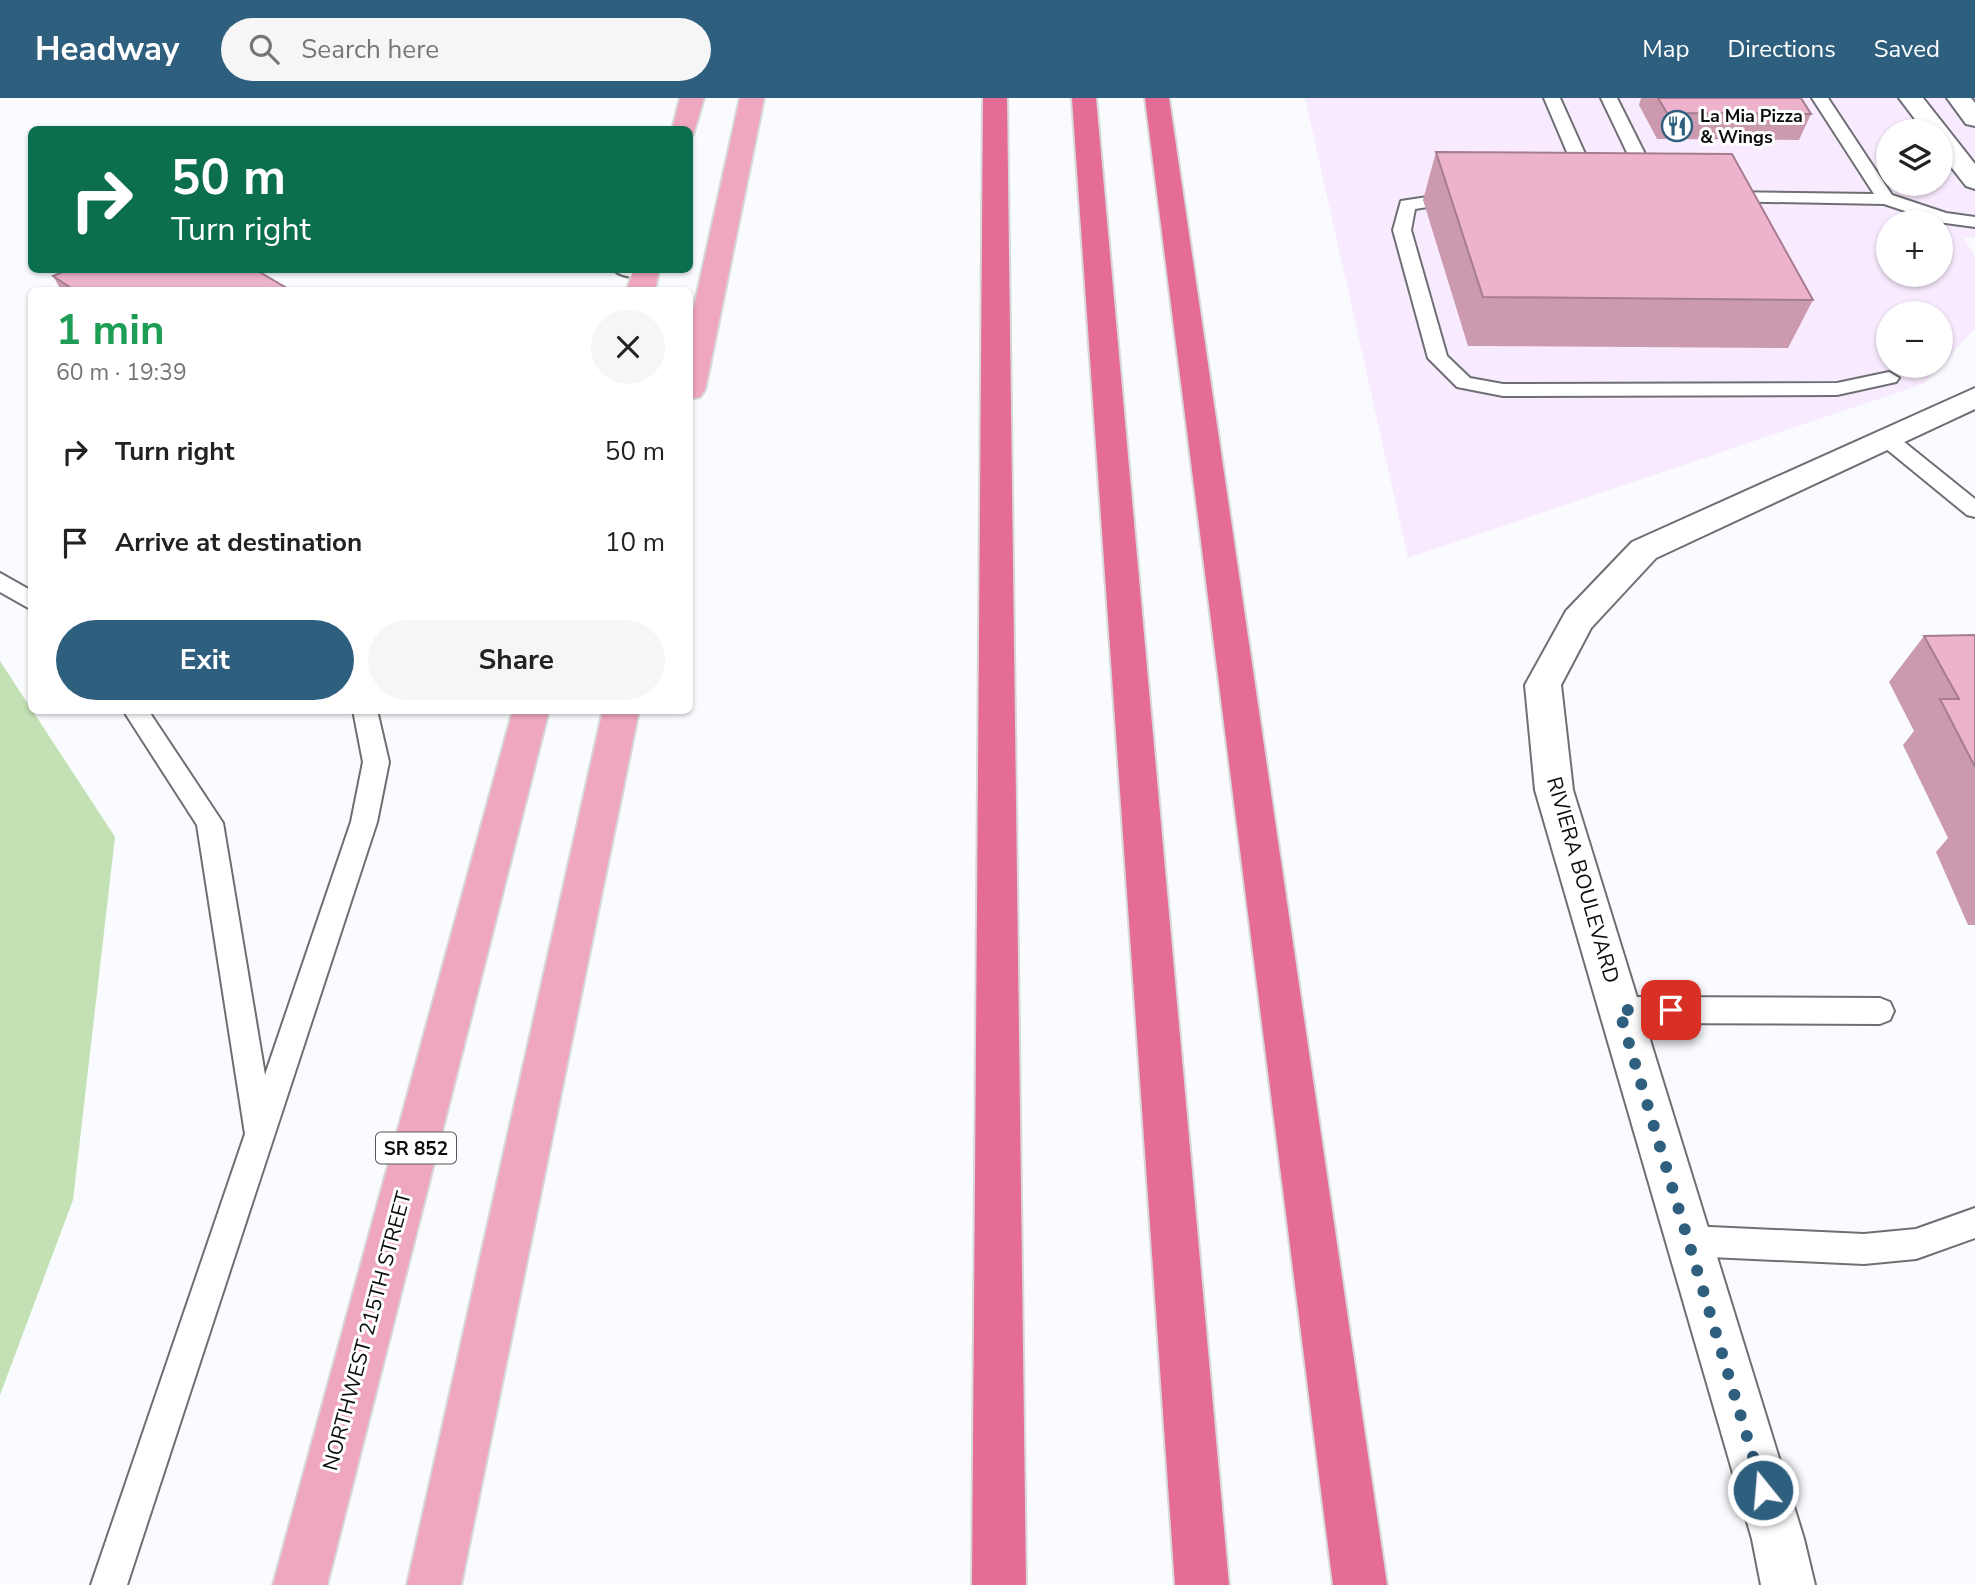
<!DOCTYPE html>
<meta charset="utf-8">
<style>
body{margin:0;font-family:"Nunito Sans",sans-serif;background:#f6f6f6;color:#222;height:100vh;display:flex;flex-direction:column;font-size:26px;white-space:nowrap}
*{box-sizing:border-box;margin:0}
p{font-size:23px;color:#767676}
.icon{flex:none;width:38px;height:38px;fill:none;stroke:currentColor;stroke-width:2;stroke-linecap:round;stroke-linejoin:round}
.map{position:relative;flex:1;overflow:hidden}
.sheet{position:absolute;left:28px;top:189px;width:665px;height:427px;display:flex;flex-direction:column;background:#fff;border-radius:10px;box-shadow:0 2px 5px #0004}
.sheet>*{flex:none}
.top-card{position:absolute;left:28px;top:28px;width:665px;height:147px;border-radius:10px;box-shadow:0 2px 5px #0004;background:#0b6e4f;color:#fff;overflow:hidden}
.buttons{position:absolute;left:1876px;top:21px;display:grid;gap:14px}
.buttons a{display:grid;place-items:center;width:77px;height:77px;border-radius:50%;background:#fff;box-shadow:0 2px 5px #0004;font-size:35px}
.pin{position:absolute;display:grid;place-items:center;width:60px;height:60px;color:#fff;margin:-30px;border-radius:14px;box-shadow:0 4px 10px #0006}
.me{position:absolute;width:77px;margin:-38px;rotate:343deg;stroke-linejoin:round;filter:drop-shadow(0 0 5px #0008)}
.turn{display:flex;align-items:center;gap:24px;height:147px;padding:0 28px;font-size:32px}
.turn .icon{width:91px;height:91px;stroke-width:2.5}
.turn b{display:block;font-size:49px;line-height:60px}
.round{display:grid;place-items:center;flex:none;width:74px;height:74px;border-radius:37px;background:#f6f6f6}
.overview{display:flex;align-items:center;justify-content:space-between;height:119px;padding:0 28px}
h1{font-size:42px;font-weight:700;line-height:52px;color:#1e9e55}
.button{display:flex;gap:14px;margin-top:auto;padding:14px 28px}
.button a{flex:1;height:80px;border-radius:42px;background:#2f5f7e;color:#fff;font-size:28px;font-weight:700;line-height:80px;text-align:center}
.button a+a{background:#f6f6f6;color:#222}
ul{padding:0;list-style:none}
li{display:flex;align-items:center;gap:21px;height:91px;padding:0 28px}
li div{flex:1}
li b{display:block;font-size:26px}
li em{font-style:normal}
header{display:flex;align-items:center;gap:42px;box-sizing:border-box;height:98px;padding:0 35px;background:#2f5f7e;color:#fff}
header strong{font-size:33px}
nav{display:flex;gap:38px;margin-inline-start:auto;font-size:24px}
.search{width:490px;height:63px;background:#f6f6f6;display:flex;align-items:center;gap:18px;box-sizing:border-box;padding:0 24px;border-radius:38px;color:#767676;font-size:26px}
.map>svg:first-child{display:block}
.commercial{fill:#f9ebff;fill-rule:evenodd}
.green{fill:#c3e1b4}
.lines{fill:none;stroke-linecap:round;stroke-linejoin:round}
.service-casing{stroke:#6e6f74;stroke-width:4}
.minor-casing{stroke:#6e6f74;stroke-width:4}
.primary-casing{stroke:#d8d8d8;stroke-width:4}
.motorway-casing{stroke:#d8d8d8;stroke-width:4}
.service{fill:#fff;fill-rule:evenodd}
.minor{fill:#fff;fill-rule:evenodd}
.primary{fill:#efa7bf;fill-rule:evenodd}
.motorway{fill:#e56c95;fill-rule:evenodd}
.wall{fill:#cc9aaf}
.building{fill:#edb3cc;stroke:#a67d8f;stroke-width:2}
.route{stroke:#2f5f7e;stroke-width:12;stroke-dasharray:0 21.6}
.labels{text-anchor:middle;stroke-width:6;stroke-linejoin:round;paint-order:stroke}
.far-poi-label{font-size:18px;font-weight:bold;fill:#0b0c0e;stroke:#fff;text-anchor:start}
.shield{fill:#fff;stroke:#545556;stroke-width:2}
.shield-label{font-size:19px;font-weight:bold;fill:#0b0c0e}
.street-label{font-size:21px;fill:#0b0c0e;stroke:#fff}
</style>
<header>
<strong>Headway</strong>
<div class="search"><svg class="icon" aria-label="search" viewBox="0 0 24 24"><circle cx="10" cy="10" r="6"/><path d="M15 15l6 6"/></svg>Search here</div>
<nav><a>Map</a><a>Directions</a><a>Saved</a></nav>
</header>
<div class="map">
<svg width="1975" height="1487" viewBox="0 0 1975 1487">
<rect width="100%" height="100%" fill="#f9fbff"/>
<!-- commercial -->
<path class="commercial" d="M1305,0H1975V140L1962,139L1975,157V230L1941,268V215H1888V268H1941L1923,286L1408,460ZM1888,33H1941V86H1888ZM1888,124H1941V177H1888Z"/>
<!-- green -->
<path class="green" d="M0,563L115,739L73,1102L0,1297Z"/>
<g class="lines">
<!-- service casing -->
<g class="service-casing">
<g id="service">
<path d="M1544,0H1560L1599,87L1596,91L1590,92L1581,87Z"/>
<path d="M1601,0H1617L1661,88L1658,92L1652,93L1643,88Z"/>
<path d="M1812,0H1828L1892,97L1946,115L1975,119V129L1938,124L1884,106L1716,103L1713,99L1722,94L1874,96Z"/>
<path d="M1460,94L1469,99L1466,103L1415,111L1411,132L1447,258L1470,280L1503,286L1837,285L1889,274L1899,280L1896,284L1837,297L1503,298L1457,289L1428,260L1393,132L1401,103Z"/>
<path d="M614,172H655C646,181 623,181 614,172Z"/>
<path d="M1886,333L1893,335L1975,401V419L1967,417L1879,345L1876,340L1879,335Z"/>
<path d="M0,475L32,493V512L0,494Z"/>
<path d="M123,612H148L223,725L265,977L351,724L363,664L353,612H377L389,664L377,724L127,1487H91L245,1036L197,727Z"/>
<path d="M1619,899L1880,900L1890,904L1894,913L1890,922L1880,926L1619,925L1609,921L1605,912L1609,903Z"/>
<path d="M1975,1110V1140L1916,1161L1864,1166L1689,1158L1678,1154L1673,1143L1678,1132L1689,1128L1864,1136L1916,1131Z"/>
</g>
</g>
<!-- minor casing -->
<g class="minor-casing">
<g id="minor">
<path d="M1899,0H1923L1975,66V91L1966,88L1941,56V33H1924Z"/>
<path d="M1947,0H1971L1975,5V28L1966,26Z"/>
<path d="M1975,290V311L1656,460L1591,530L1561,587L1573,692L1804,1441L1815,1487H1761L1752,1441L1535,692L1525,587L1566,513L1632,444Z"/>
</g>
</g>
<!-- primary casing -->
<g class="primary-casing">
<g id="primary">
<path d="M680,0H704L693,37L690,38V32H672Z"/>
<path d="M740,0H764L705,292L700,299L690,301V227Z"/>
<path d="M633,172H659L655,192H627Z"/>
<path d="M513,612H549L327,1487H273Z"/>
<path d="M603,612H639L461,1487H407Z"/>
</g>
</g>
<!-- motorway casing -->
<g class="motorway-casing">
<g id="motorway">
<path d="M983,0H1007L1026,1487H972Z"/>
<path d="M1072,0H1096L1229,1487H1175Z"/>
<path d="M1145,0H1169L1387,1487H1333Z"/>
</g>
</g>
<!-- service -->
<use href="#service" class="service"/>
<!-- minor -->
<use href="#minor" class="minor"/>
<!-- primary -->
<use href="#primary" class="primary"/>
<!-- motorway -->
<use href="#motorway" class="motorway"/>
</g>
<!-- wall -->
<g class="wall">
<path d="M1641,0H1801L1811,16L1799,42L1657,41L1639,7Z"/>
<path d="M1436,54L1813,202L1788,250L1468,248L1423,102Z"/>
<path d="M53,178L290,192H61Z"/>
<path d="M1975,537V827H1968L1936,754L1948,740L1903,647L1914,633L1889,584L1924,538Z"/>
</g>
<!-- building -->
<g class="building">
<path d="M1658,0H1801L1811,16L1667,15Z"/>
<path d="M1436,54L1732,56L1813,202L1483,199Z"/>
<path d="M67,172H256L290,192H74L53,178Z"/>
<path d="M1975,537V669L1940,601H1959L1924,538Z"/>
</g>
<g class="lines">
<!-- route -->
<path class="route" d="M1671,912H1619L1763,1392"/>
</g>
<!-- icons -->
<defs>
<g id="restaurant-ring" transform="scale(1.575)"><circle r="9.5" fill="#fff" stroke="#2f5f7e" stroke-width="1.5"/><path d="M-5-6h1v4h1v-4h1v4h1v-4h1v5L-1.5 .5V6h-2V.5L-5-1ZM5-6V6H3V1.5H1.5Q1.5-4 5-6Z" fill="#2f5f7e"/></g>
</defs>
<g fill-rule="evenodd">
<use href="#restaurant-ring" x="1677" y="28"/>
</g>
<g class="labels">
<!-- far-poi labels -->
<g class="far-poi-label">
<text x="1700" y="24">La Mia Pizza<tspan x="1700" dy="21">&amp; Wings</tspan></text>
</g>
<!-- shield labels -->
<rect class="shield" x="376" y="1034.5" width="80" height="31" rx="5"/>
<g class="shield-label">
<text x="416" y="1057">SR 852</text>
</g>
<!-- street labels -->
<g class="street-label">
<text transform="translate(1583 782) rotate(74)" y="7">RIVIERA BOULEVARD</text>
<text transform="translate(367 1233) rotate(-75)" y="7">NORTHWEST 215TH STREET</text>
</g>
</g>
</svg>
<div class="buttons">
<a><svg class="icon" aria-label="layers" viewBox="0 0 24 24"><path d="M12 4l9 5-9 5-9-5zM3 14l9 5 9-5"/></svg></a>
<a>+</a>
<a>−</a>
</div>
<div class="pin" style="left:1671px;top:912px;background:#d93025"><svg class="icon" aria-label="arrive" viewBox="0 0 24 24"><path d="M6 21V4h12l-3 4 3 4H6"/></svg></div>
<svg class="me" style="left:1763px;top:1392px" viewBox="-20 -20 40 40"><circle r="17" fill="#2f5f7e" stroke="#fff" stroke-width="3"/><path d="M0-11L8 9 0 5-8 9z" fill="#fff"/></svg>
<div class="top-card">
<div class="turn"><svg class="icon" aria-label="right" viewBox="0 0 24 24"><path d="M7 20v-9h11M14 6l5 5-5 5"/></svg><div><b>50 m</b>Turn right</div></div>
</div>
<section class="sheet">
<div class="overview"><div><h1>1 min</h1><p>60 m · 19:39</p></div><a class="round"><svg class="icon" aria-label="close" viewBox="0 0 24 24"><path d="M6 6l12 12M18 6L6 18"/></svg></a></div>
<ul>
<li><svg class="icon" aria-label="right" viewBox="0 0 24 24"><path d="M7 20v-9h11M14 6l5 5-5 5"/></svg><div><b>Turn right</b></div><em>50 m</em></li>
<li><svg class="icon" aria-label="arrive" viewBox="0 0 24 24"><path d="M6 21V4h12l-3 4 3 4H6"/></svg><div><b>Arrive at destination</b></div><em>10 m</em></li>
</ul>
<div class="button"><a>Exit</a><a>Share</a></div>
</section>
</div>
